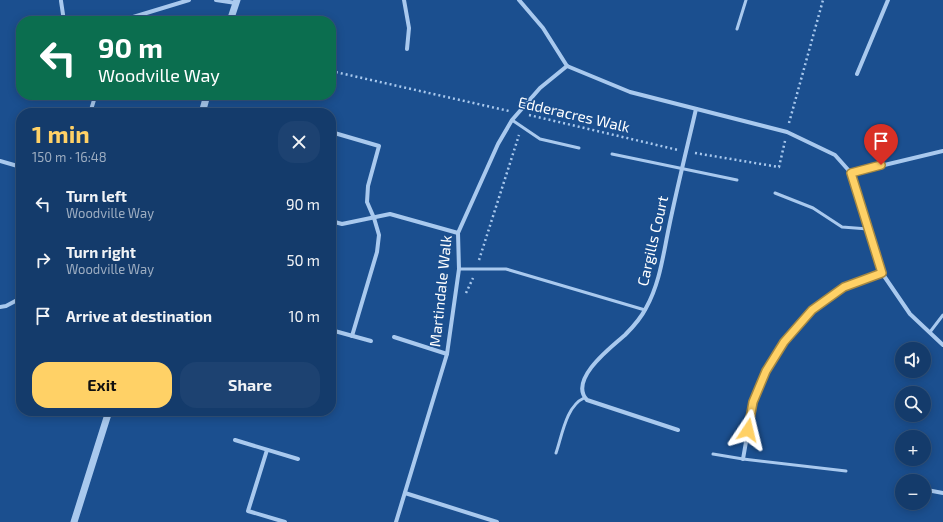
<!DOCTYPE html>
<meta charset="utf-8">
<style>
body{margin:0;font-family:"Exo 2",sans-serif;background:#1d4271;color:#f1f3f6;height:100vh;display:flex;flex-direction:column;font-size:15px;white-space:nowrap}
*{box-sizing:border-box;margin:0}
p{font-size:13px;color:#9dadc1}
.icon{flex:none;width:22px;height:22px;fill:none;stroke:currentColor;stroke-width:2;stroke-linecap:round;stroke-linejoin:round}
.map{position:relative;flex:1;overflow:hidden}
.side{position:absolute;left:16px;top:108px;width:320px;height:308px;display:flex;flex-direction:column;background:#143b6b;border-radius:16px;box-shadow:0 2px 10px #0003,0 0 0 1px #33557e}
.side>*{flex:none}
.hud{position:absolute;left:16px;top:16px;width:320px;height:84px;border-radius:16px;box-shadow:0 2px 10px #0003,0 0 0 1px #33557e;background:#0b6e4f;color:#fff;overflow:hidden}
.fabs{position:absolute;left:895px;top:342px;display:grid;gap:8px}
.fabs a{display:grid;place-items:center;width:36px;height:36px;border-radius:50%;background:#143b6b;box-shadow:0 2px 10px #0003,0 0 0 1px #33557e;font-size:20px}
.pin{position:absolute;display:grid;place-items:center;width:34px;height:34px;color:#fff;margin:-41px -17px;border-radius:50% 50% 50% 0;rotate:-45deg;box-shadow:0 0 4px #0007}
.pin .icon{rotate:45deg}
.me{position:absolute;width:44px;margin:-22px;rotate:10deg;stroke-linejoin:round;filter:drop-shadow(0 0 3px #0008)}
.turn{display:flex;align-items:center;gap:14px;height:84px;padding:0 16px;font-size:18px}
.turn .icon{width:52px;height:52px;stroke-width:2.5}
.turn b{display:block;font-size:28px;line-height:34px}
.round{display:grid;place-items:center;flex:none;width:42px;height:42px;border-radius:16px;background:#1d4271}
.overview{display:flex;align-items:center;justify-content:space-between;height:68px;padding:0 16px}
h1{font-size:24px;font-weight:700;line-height:30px;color:#ffd166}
.primary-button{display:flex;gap:8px;margin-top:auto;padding:8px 16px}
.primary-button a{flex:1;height:46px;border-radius:16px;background:#ffd166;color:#111;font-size:16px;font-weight:700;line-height:46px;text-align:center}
.primary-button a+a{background:#1d4271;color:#f1f3f6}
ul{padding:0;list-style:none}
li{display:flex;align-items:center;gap:12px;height:56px;padding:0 16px}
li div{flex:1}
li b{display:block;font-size:15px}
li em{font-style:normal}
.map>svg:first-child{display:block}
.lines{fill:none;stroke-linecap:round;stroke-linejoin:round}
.path{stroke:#a9c9ee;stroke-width:2.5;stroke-dasharray:2 3;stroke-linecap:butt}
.service{stroke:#a9c9ee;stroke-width:3}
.minor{stroke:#a9c9ee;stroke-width:4}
.tertiary{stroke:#a9c9ee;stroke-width:7}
.route-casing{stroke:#a68842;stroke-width:10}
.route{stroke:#ffd166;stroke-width:7}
.labels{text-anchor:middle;stroke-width:3;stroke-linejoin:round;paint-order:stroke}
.street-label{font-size:15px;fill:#fff;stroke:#1b4f8f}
</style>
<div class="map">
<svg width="943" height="522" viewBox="0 0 943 522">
<rect width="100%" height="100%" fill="#1b4f8f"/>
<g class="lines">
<!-- path -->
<g class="path">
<path d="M331,71L509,111"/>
<path d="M529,115L678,150"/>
<path d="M789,123L823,0"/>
<path d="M695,153L779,167L785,141"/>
<path d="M479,260L519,135"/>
<path d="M466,293L473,278"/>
</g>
<!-- service -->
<g class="service">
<path d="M737,29L746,0"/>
<path d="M512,120L540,139L579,148"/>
<path d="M612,154L737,180"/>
<path d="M775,193L813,208L842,227L868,229"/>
<path d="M459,269H506L645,310"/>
<path d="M930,332L943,315"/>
<path d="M556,453C562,436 566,406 584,398"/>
<path d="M713,454L743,459L846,471"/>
</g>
<!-- minor -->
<g class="minor">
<path d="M216,0L236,3"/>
<path d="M404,0L409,28L407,49"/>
<path d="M519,0L543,28L567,66"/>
<path d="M61,1L64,21"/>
<path d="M120,21L189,0"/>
<path d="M567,66L630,92L787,132L835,155L851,173L882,273L910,314L943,345"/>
<path d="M857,74L888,0"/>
<path d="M90,113L94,100V95"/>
<path d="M331,132L379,146L368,186L367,202L374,218L379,235L377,252L352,336"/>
<path d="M0,161L21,167"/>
<path d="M851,173L943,151"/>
<path d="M331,221L342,224L390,214L458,233"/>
<path d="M0,307L6,306L21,298"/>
<path d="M331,330L371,341"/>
<path d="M394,337L447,354"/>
<path d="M678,430L587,400C568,380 611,347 625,335C633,327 641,318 646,308C660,283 663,255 669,227C677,188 687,148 696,109"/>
<path d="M235,440L298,459"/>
<path d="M267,450L248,511L285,522"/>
<path d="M743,459L753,402L766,371L783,342L812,310L844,287L882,273"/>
<path d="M927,490L943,493"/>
<path d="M405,493L497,522"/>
<path d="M396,522L447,354L459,269L458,233L498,144L512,120L540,88L567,66"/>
</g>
<!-- tertiary -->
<g class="tertiary">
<path d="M230,21L237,0"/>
<path d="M202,113L207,95"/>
<path d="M74,522L109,411"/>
</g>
</g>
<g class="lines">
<!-- route casing -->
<g class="route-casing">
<path id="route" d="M748,430L753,402L766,371L784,342L812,310L844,287L882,273L851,173L881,165"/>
</g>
<!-- route -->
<use href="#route" class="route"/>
</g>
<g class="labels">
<!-- street labels -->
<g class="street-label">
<text transform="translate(574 115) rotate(13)" y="5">Edderacres Walk</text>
<text transform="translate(653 241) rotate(-77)" y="5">Cargills Court</text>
<text transform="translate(441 291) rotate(-84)" y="5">Martindale Walk</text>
</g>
</g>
</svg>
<div class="fabs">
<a><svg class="icon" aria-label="sound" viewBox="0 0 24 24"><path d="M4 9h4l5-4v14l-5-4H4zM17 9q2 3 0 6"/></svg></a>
<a><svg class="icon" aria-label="search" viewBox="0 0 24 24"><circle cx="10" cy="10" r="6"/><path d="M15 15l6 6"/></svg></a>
<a>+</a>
<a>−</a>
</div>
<div class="pin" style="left:881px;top:165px;background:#d93025"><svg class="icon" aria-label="arrive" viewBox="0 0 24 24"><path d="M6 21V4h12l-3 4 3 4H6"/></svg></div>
<svg class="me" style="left:748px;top:430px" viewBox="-20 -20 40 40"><path d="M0-17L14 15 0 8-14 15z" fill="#ffd166" stroke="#fff" stroke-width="4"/></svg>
<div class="hud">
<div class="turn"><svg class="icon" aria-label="left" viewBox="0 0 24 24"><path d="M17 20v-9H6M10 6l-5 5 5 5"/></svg><div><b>90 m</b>Woodville Way</div></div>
</div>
<section class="side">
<div class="overview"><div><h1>1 min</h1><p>150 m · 16:48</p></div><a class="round"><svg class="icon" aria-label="close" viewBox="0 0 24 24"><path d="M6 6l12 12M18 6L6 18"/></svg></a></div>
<ul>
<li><svg class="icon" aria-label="left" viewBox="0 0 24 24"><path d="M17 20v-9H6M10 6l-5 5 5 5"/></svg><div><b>Turn left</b><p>Woodville Way</p></div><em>90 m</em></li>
<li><svg class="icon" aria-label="right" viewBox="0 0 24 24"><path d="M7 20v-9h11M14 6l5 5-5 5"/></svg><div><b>Turn right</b><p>Woodville Way</p></div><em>50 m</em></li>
<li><svg class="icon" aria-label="arrive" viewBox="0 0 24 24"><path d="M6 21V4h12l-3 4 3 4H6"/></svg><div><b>Arrive at destination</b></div><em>10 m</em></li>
</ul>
<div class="primary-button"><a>Exit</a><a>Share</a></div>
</section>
</div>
